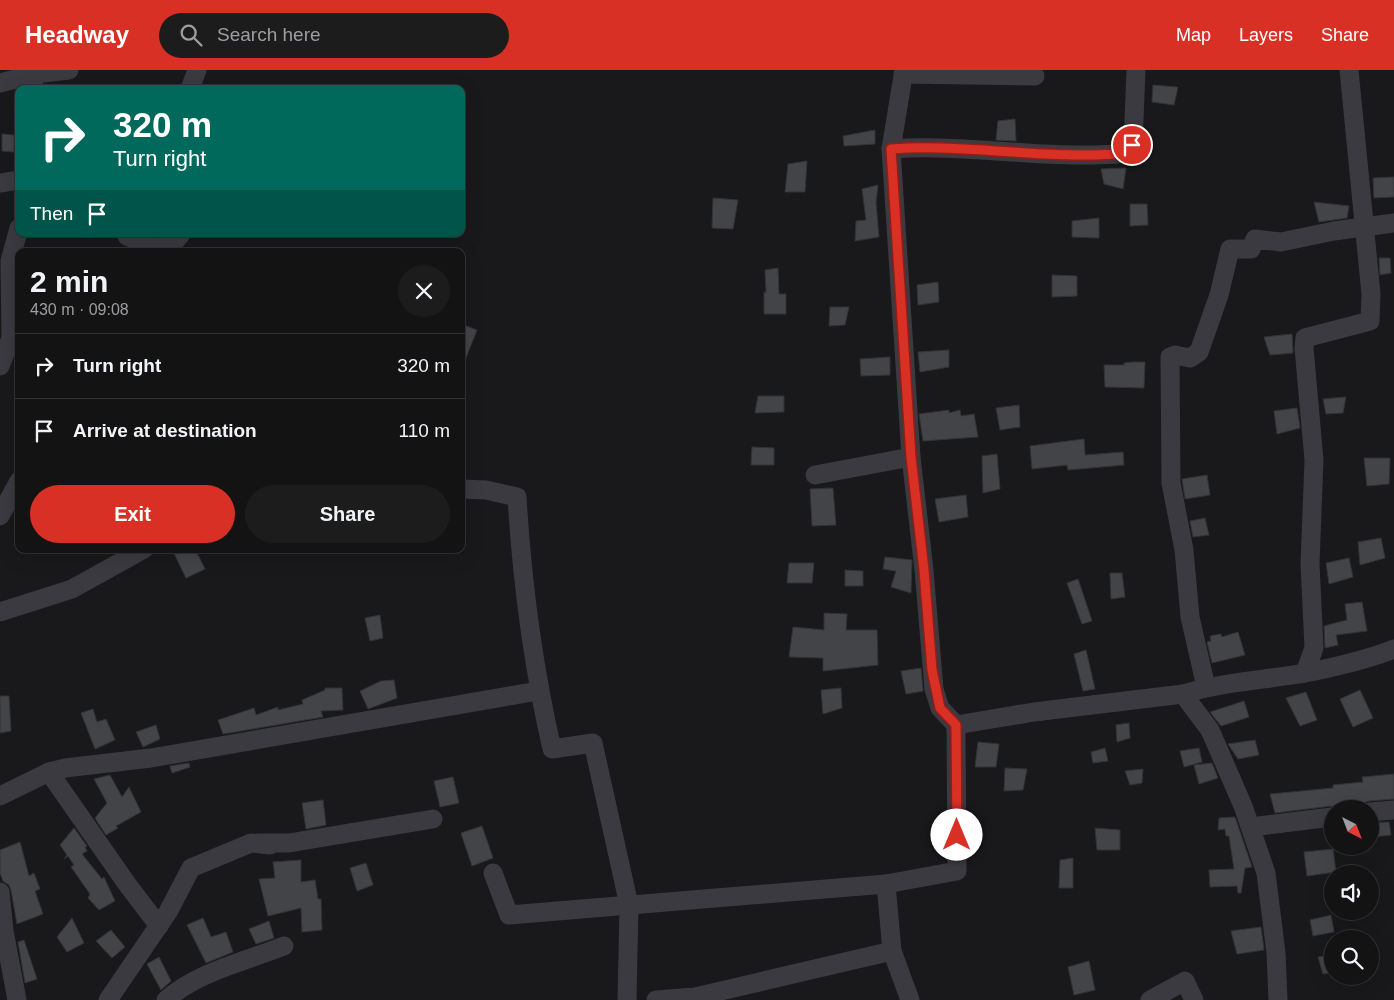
<!DOCTYPE html>
<meta charset="utf-8">
<style>
body{margin:0;font-family:Arial,sans-serif;background:#1c1c1d;color:#f1f3f6;height:100vh;display:flex;flex-direction:column;font-size:19px;white-space:nowrap}
*{box-sizing:border-box;margin:0}
p{font-size:16px;color:#9d9ea0}
.icon{flex:none;width:28px;height:28px;fill:none;stroke:currentColor;stroke-width:2;stroke-linecap:round;stroke-linejoin:round}
.map{position:relative;flex:1;overflow:hidden}
.sheet{position:absolute;left:15px;top:178px;width:450px;height:305px;display:flex;flex-direction:column;background:#131314;border-radius:10px;box-shadow:0 5px 20px #0002,0 0 0 1px #323234}
.sheet>*{flex:none}
.banner{position:absolute;left:15px;top:15px;width:450px;height:152px;border-radius:10px;box-shadow:0 5px 20px #0002,0 0 0 1px #323234;background:#00695c;color:#fff;overflow:hidden}
.needle{width:32px;rotate:138deg}
.buttons{position:absolute;left:1324px;top:730px;display:grid;gap:10px}
.buttons a{display:grid;place-items:center;width:55px;height:55px;border-radius:50%;background:#131314;box-shadow:0 5px 20px #0002,0 0 0 1px #323234;font-size:25px}
.pin{position:absolute;display:grid;place-items:center;width:42px;height:42px;color:#fff;margin:-21px;border:2px solid #fff;border-radius:50%;box-shadow:0 1px 5px #0007}
.me{position:absolute;width:55px;margin:-28px;rotate:0deg;stroke-linejoin:round;filter:drop-shadow(0 0 4px #0008)}
.turn{display:flex;align-items:center;gap:18px;height:105px;padding:0 15px;font-size:22px}
.turn .icon{width:65px;height:65px;stroke-width:2.5}
.turn b{display:block;font-size:35px;line-height:42px}
.then{display:flex;align-items:center;height:48px;padding:0 15px;background:#0003;gap:10px;font-size:19px}
.round{display:grid;place-items:center;flex:none;width:52px;height:52px;border-radius:26px;background:#1c1c1d}
.head{display:flex;align-items:center;justify-content:space-between;height:85px;padding:0 15px}
h1{font-size:30px;font-weight:600;line-height:38px}
.button{display:flex;gap:10px;margin-top:auto;padding:10px 15px}
.button a{flex:1;height:58px;border-radius:30px;background:#d93025;color:#fff;font-size:20px;font-weight:600;line-height:58px;text-align:center}
.button a+a{background:#1c1c1d;color:#f1f3f6}
ul{padding:0;list-style:none}
li{display:flex;align-items:center;gap:15px;height:65px;padding:0 15px;border-top:1px solid #323234}
li div{flex:1}
li b{display:block;font-size:19px}
li em{font-style:normal}
header{display:flex;align-items:center;gap:30px;box-sizing:border-box;height:70px;padding:0 25px;background:#d93025;color:#fff}
header strong{font-size:24px}
nav{display:flex;gap:28px;margin-inline-start:auto;font-size:18px}
.search{width:350px;height:45px;background:#1c1c1d;display:flex;align-items:center;gap:12px;box-sizing:border-box;padding:0 18px;border-radius:28px;color:#9d9ea0;font-size:19px}
.map>svg:first-child{display:block}
.building{fill:#434448;stroke:#333337}
.lines{fill:none;stroke-linecap:round;stroke-linejoin:round}
.minor{stroke:#3a3a40;stroke-width:19}
.route-casing{stroke:#8d1f18;stroke-width:12}
.route{stroke:#d93025;stroke-width:9}
</style>
<header>
<strong>Headway</strong>
<div class="search"><svg class="icon" aria-label="search" viewBox="0 0 24 24"><circle cx="10" cy="10" r="6"/><path d="M15 15l6 6"/></svg>Search here</div>
<nav><a>Map</a><a>Layers</a><a>Share</a></nav>
</header>
<div class="map">
<svg width="1394" height="930" viewBox="0 0 1394 930">
<rect width="100%" height="100%" fill="#19191b"/>
<!-- building -->
<g class="building">
<path d="M1153,15L1178,17L1174,35L1152,32Z"/>
<path d="M1015,49L1016,71L996,70L998,51Z"/>
<path d="M875,60V74L844,76L843,66Z"/>
<path d="M2,64L14,65V82L2,81Z"/>
<path d="M807,91L805,122H785L788,94Z"/>
<path d="M1126,98L1123,119L1104,114L1101,99Z"/>
<path d="M1394,107V127L1374,128L1373,108Z"/>
<path d="M878,115L876,133L879,167L855,171L856,151L866,150L862,119Z"/>
<path d="M713,128L738,130L733,159L712,158Z"/>
<path d="M1314,132L1349,136L1347,148L1319,152Z"/>
<path d="M1130,134H1147L1148,155L1130,156Z"/>
<path d="M1099,148V168L1072,167V151Z"/>
<path d="M1379,188H1390L1391,203L1380,205Z"/>
<path d="M778,198L779,224H786V244H764V222L766,223L765,200Z"/>
<path d="M1052,205L1077,206V226L1052,227Z"/>
<path d="M938,212L939,232L918,235L917,215Z"/>
<path d="M830,237H849L845,255L829,256Z"/>
<path d="M461,254L477,260L462,298H461Z"/>
<path d="M1292,264L1293,283L1270,285L1264,267Z"/>
<path d="M949,280V297L920,302L918,282Z"/>
<path d="M890,287V305L861,306L860,289Z"/>
<path d="M1133,292H1145L1144,318L1105,317L1104,295H1124V293Z"/>
<path d="M758,326H784V342L755,343Z"/>
<path d="M1346,327L1343,343L1326,344L1323,329Z"/>
<path d="M1019,335L1020,357L1000,360L996,338Z"/>
<path d="M1297,338L1300,358L1277,364L1274,341Z"/>
<path d="M949,340V343L960,340L961,346L974,344L978,367L923,371L919,344Z"/>
<path d="M1084,369L1085,385L1123,382L1124,395L1068,400L1067,395L1032,399L1030,376Z"/>
<path d="M752,377L774,378V395H751Z"/>
<path d="M997,384L1000,419L983,423L982,386Z"/>
<path d="M1364,388H1390L1389,414L1367,416Z"/>
<path d="M1207,405L1210,425L1185,429L1182,409Z"/>
<path d="M833,418L836,455L812,456L810,419Z"/>
<path d="M966,425L968,447L939,452L935,429Z"/>
<path d="M1205,448L1209,465L1193,467L1190,451Z"/>
<path d="M1381,468L1385,488L1360,495L1358,472Z"/>
<path d="M172,479H195L205,499L186,508Z"/>
<path d="M885,487L912,490L911,523L891,517L896,501L883,499Z"/>
<path d="M1349,488L1353,507L1329,514L1326,493Z"/>
<path d="M789,493H814L812,513H787Z"/>
<path d="M845,500L863,501V516H845Z"/>
<path d="M1110,503H1122L1125,527L1111,529Z"/>
<path d="M1078,509L1092,551L1082,554L1067,513Z"/>
<path d="M1362,532L1367,561L1336,565L1338,575L1325,578L1324,556L1347,550L1345,534Z"/>
<path d="M824,543L847,544L846,560H877L878,595L823,601V588L789,587L793,557L824,560Z"/>
<path d="M380,545L383,568L370,571L365,548Z"/>
<path d="M1238,562L1245,585L1212,593L1207,572L1211,571L1210,566L1221,564L1222,567Z"/>
<path d="M1086,580L1095,619L1083,621L1074,584Z"/>
<path d="M921,598L923,621L906,624L901,601Z"/>
<path d="M394,610L397,628L368,639L360,621L381,611Z"/>
<path d="M325,618H342L343,640L321,641L323,647L223,664L218,650L254,638L256,645L278,637V640L303,634L302,630L325,620Z"/>
<path d="M841,618L842,638L823,644L821,620Z"/>
<path d="M1360,620L1373,648L1353,657L1340,629Z"/>
<path d="M1306,622L1317,650L1300,656L1286,628Z"/>
<path d="M0,626H9L11,661L0,663Z"/>
<path d="M1244,631L1249,647L1221,656L1210,642Z"/>
<path d="M93,639L97,652L106,649L115,670L95,679L81,643Z"/>
<path d="M1129,653L1130,668L1117,672L1116,655Z"/>
<path d="M156,655L160,669L143,677L136,662Z"/>
<path d="M1255,670L1259,685L1238,689L1228,674Z"/>
<path d="M978,672L999,674L996,697H975Z"/>
<path d="M1105,678L1108,691L1093,693L1091,682Z"/>
<path d="M1199,678L1202,692L1184,697L1180,681Z"/>
<path d="M189,693L190,697L172,703L170,696Z"/>
<path d="M1212,693L1218,708L1199,714L1194,695Z"/>
<path d="M1005,698L1027,699L1023,720L1004,721Z"/>
<path d="M1143,699L1142,713L1130,715L1125,701Z"/>
<path d="M1394,704V729L1369,731L1363,733L1359,739H1339L1331,736L1275,743L1270,724L1333,718V715L1363,712L1362,707Z"/>
<path d="M110,705L122,727L129,717L141,742L116,756L118,758L106,765L95,748L107,733L94,709Z"/>
<path d="M453,707L459,733L440,737L434,711Z"/>
<path d="M323,730L326,755L306,759L302,733Z"/>
<path d="M1235,747L1252,797L1245,798L1241,823H1238L1237,816L1210,817L1209,800L1234,799L1229,766H1226L1225,759L1218,760L1219,748Z"/>
<path d="M1389,752L1391,765L1372,767L1370,753Z"/>
<path d="M482,756L493,788L472,796L461,763Z"/>
<path d="M74,758L87,776L85,777L87,781L82,784L102,809L104,807L115,831L99,840L88,828L90,824L71,797L74,795L68,786L64,789L67,785L60,775Z"/>
<path d="M1095,758L1120,760V780H1097Z"/>
<path d="M20,772L29,806L34,803L40,819L35,821L43,844L17,854L11,820L9,815L3,811L0,803V780Z"/>
<path d="M1333,779L1336,802L1307,806L1304,782Z"/>
<path d="M1073,788V818H1059L1060,790Z"/>
<path d="M301,790V812L315,810L318,829H321L322,860L302,862L301,838L268,846L259,809L275,808L273,792Z"/>
<path d="M366,793L373,815L357,821L350,798Z"/>
<path d="M1331,845L1334,862L1313,866L1310,850Z"/>
<path d="M72,848L84,873L67,882L57,867Z"/>
<path d="M203,848L211,867L226,862L233,882L206,893L187,855Z"/>
<path d="M269,851L274,868L256,874L249,859Z"/>
<path d="M1261,857L1264,880L1237,884L1231,861Z"/>
<path d="M111,860L125,877L112,888L96,871Z"/>
<path d="M24,870L37,909L25,913L18,872Z"/>
<path d="M1332,885V903L1323,904L1318,887Z"/>
<path d="M159,887L171,911L161,920L147,894Z"/>
<path d="M1089,891L1095,920L1074,925L1068,897Z"/>
</g>
<g class="lines">
<!-- minor -->
<g class="minor">
<path d="M904,0L891,79L911,387L924,500L934,619L940,638L956,655L1034,642L1183,624C1223,612 1264,610 1305,603C1335,597 1366,590 1394,579"/>
<path d="M903,4L1035,6"/>
<path d="M0,13L34,4L35,0"/>
<path d="M33,19L34,4L69,0"/>
<path d="M190,19L197,0"/>
<path d="M891,79C969,73 1049,91 1128,83L1133,75L1136,0"/>
<path d="M0,113L19,110"/>
<path d="M127,166L157,179L177,169L181,164"/>
<path d="M0,296L11,268L10,191L19,158"/>
<path d="M815,405L911,387"/>
<path d="M461,419L486,420L517,427C522,512 533,596 552,679L593,673L629,835L627,930"/>
<path d="M0,446L19,411"/>
<path d="M0,542L72,519L144,479"/>
<path d="M1305,603L1314,578L1310,494L1314,390L1304,278L1305,268L1370,251L1371,224L1349,0"/>
<path d="M1206,617L1190,547L1184,480L1171,413L1170,287L1175,285L1190,288L1199,282L1219,225L1230,179H1251L1255,169L1281,172L1334,161L1394,153"/>
<path d="M1183,624L1210,660L1243,736L1266,803L1276,883L1278,930"/>
<path d="M49,702L65,698L151,688L538,621"/>
<path d="M0,726L49,702L127,814L159,856"/>
<path d="M1370,742L1394,740"/>
<path d="M1251,757L1332,747"/>
<path d="M259,773H289L433,749"/>
<path d="M493,803L509,845L886,814L957,801L956,655"/>
<path d="M886,814L892,881L910,930"/>
<path d="M0,822L4,861L17,930"/>
<path d="M108,930L168,842L191,798L251,773L270,775"/>
<path d="M166,930C197,902 246,891 284,876"/>
<path d="M656,930L695,927L892,881"/>
<path d="M1150,930L1185,911L1194,930"/>
</g>
</g>
<g class="lines">
<!-- route casing -->
<g class="route-casing">
<path id="route" d="M957,765L956,655L940,638L932,600L924,500L911,387L891,79C970,73 1049,91 1128,83L1132,75"/>
</g>
<!-- route -->
<use href="#route" class="route"/>
</g>
</svg>
<div class="buttons">
<a><svg class="needle" viewBox="-14 -14 28 28"><path d="M0-13l5 13h-10z" fill="#e53935"/><path d="M0 13l5-13h-10z" fill="#9d9ea0"/></svg></a>
<a><svg class="icon" aria-label="sound" viewBox="0 0 24 24"><path d="M4 9h4l5-4v14l-5-4H4zM17 9q2 3 0 6"/></svg></a>
<a><svg class="icon" aria-label="search" viewBox="0 0 24 24"><circle cx="10" cy="10" r="6"/><path d="M15 15l6 6"/></svg></a>
</div>
<div class="pin" style="left:1132px;top:75px;background:#d93025"><svg class="icon" aria-label="arrive" viewBox="0 0 24 24"><path d="M6 21V4h12l-3 4 3 4H6"/></svg></div>
<svg class="me" style="left:957px;top:765px" viewBox="-20 -20 40 40"><circle r="19" fill="#fff"/><path d="M0-13L10 11 0 6-10 11z" fill="#d93025"/></svg>
<div class="banner">
<div class="turn"><svg class="icon" aria-label="right" viewBox="0 0 24 24"><path d="M7 20v-9h11M14 6l5 5-5 5"/></svg><div><b>320 m</b>Turn right</div></div>
<div class="then">Then<svg class="icon" aria-label="arrive" viewBox="0 0 24 24"><path d="M6 21V4h12l-3 4 3 4H6"/></svg></div>
</div>
<section class="sheet">
<div class="head"><div><h1>2 min</h1><p>430 m · 09:08</p></div><a class="round"><svg class="icon" aria-label="close" viewBox="0 0 24 24"><path d="M6 6l12 12M18 6L6 18"/></svg></a></div>
<ul>
<li><svg class="icon" aria-label="right" viewBox="0 0 24 24"><path d="M7 20v-9h11M14 6l5 5-5 5"/></svg><div><b>Turn right</b></div><em>320 m</em></li>
<li><svg class="icon" aria-label="arrive" viewBox="0 0 24 24"><path d="M6 21V4h12l-3 4 3 4H6"/></svg><div><b>Arrive at destination</b></div><em>110 m</em></li>
</ul>
<div class="button"><a>Exit</a><a>Share</a></div>
</section>
</div>
